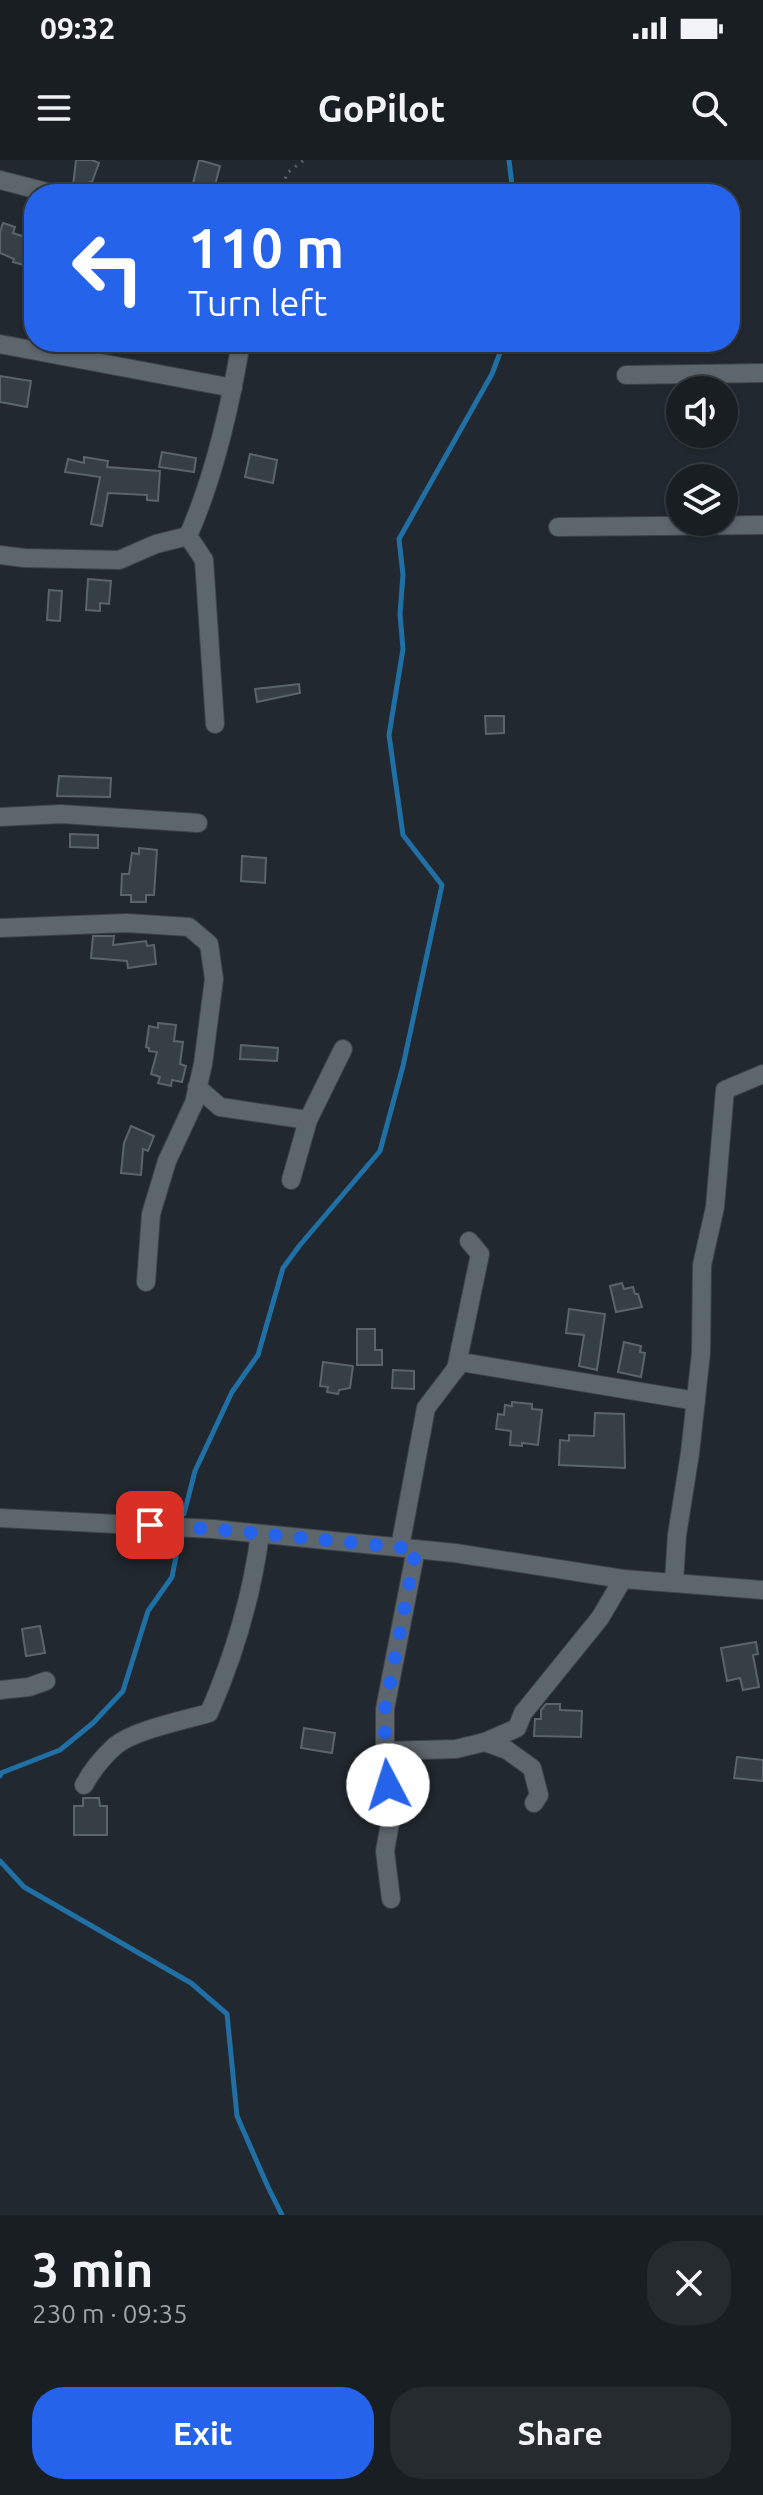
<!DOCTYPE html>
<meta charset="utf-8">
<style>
body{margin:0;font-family:Ubuntu,sans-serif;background:#262b30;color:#f1f3f6;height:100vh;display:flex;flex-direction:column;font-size:30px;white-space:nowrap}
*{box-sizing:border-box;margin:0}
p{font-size:26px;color:#9fa2a6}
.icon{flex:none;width:44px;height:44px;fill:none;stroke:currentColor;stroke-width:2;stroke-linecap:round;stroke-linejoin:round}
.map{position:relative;height:2055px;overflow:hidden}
.side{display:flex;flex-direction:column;background:#191e23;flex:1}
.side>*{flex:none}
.guide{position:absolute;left:24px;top:24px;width:716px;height:168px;border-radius:32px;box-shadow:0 2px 6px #0004,0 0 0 2px #373c41;background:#2563eb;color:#fff;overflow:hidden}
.controls{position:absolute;left:666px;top:216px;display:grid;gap:16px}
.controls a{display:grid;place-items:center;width:72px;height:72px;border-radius:50%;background:#191e23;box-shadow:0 2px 6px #0004,0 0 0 2px #373c41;font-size:40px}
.pin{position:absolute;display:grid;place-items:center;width:68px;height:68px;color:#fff;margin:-34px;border-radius:16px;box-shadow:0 4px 12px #0006}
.me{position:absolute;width:88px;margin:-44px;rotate:355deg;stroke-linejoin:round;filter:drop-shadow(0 0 6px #0008)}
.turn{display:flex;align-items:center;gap:28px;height:168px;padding:0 32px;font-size:36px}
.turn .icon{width:104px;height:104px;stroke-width:2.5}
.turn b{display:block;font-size:56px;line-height:68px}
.round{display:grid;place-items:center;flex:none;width:84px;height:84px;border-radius:32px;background:#262b30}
.overview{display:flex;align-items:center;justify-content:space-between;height:136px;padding:0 32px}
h1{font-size:48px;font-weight:700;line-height:60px}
.action{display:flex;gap:16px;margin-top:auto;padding:16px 32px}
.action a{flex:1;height:92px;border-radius:32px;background:#2563eb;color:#fff;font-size:32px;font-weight:700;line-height:92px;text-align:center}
.action a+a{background:#262b30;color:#f1f3f6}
.status{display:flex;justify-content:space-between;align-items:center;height:56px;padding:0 40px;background:#191e23;direction:ltr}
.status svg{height:22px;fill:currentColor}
header{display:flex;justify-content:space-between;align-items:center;height:104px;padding:0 32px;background:#191e23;font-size:36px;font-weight:700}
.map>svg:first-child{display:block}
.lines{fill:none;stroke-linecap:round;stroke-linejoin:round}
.stream{stroke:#2170a5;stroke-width:5}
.building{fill:#373f46;stroke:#5b646c;stroke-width:2}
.minor-casing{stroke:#3d4349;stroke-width:20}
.path{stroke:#5c6268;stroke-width:3;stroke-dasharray:2 6;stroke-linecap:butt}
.minor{stroke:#5d666d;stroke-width:18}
.route{stroke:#2563eb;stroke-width:14;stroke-dasharray:0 25.2}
</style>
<div class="status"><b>09:32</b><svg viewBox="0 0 49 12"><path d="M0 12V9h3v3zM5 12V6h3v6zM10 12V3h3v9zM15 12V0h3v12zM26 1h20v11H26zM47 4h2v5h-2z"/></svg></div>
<header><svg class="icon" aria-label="menu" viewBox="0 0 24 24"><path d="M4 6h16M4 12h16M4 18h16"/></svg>GoPilot<svg class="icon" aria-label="search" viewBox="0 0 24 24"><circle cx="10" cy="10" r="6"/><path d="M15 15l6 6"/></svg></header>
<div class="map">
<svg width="763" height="2055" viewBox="0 0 763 2055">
<rect width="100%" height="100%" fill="#21282f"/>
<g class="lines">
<!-- stream -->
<g class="stream">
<path d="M509,0L513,34"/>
<path d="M184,1354L195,1311L232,1232L258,1195L283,1108L300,1085L380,991L403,906L442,725L403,675L389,575L403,489L400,454L403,415L399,379L492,214L504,182"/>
<path d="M0,1616L1,1613L60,1590L93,1563L123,1531L148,1451L172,1417L179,1381"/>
<path d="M0,1701L24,1727L191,1823L227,1854L237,1956L268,2027L282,2055"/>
</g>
</g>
<!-- building -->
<g class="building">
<path d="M76,0H92L99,3L92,22L73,26Z"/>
<path d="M199,0L220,6L213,33L192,27Z"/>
<path d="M3,63L15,67L13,73L34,80V108L13,102L14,99L0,93V72Z"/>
<path d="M0,216L31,221L27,247L0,242Z"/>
<path d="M162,292L196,298L194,312L159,307Z"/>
<path d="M250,294L277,300L273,323L245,317Z"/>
<path d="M84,297L108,301L107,307L160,311L158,341L147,340V335L108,333L102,366L91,364L100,317L65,312L68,299L84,303Z"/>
<path d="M88,419L111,421L109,444L100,443V451L86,450Z"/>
<path d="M49,430L62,431L60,461L47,460Z"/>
<path d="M299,524L300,533L257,542L255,529Z"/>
<path d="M485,556H504V573L486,574Z"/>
<path d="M59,616L111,618L110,637L57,636Z"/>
<path d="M70,674L98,675V688L70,687Z"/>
<path d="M139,688L157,690L154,735H146V742H131V735H121L122,714H129L132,693L139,694Z"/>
<path d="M242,696L266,698L265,723L241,721Z"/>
<path d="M93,776H114L113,785L146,781L147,786L154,785L156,804L128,808L127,801L91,798Z"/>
<path d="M158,863L176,865L174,881L183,882L180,904L186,906L182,922L172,920L171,926L158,923L160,917L151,914L157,892L149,891V888L146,887L149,866L158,868Z"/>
<path d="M241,885L278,888L277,901L240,899Z"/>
<path d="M131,966L154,976L148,991L143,989L141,1015L121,1013L124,983Z"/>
<path d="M622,1123L624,1129L633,1127L635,1134H638L642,1147L616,1152L610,1126Z"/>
<path d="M569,1149L605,1154L597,1210L579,1206L584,1175L566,1173Z"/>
<path d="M357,1169H375V1190H382V1205H357Z"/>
<path d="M624,1182L641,1186L640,1192L645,1193L641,1217L618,1212Z"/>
<path d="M323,1202L353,1206L350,1228L339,1230L338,1234L327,1232L328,1227L320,1226Z"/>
<path d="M393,1210L414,1211V1229L392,1228Z"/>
<path d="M512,1242L532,1244V1249L542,1250L538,1285L522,1283V1286L510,1285L511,1271L496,1269L498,1254L504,1255L505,1245L512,1246Z"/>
<path d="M595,1253L624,1254L625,1308L559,1305L560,1280L569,1281V1275L594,1276Z"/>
<path d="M40,1466L45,1493L26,1496L22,1469Z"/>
<path d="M756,1482L758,1494L753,1495L759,1527L743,1530L740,1518L727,1521L721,1488Z"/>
<path d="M546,1544H560V1550L582,1551L581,1577L534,1576L535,1559H541V1550Z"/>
<path d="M304,1568L335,1573L332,1593L301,1588Z"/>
<path d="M737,1597L763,1600V1621L734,1618Z"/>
<path d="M83,1638H99L100,1646H107V1675H74V1646H83Z"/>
</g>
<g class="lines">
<!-- minor casing -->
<g class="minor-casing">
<g id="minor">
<path d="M0,20L54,34"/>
<path d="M0,184L233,228"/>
<path d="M626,215L763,213"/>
<path d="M558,367L763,365"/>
<path d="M188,376L204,400L215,564"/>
<path d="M0,395L24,398L119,400L156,384L188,376C215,315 230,248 241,182"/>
<path d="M0,657L61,654L198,663"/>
<path d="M0,768L127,763L189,767L209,784L214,819L203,904L194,943L167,1001L151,1054L146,1122"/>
<path d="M197,927L220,947L308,960"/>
<path d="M291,1020L308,960L343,889"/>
<path d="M456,1209L480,1094L469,1081"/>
<path d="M0,1358L213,1369L455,1393L623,1419L763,1430"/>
<path d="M400,1387L426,1248L461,1202L696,1241"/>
<path d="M674,1421L677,1375L690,1293L701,1193L702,1105L715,1047L725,930L763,914"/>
<path d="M0,1530L29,1527L46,1521"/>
<path d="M485,1582L507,1590L532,1608L539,1635L534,1643"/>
<path d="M385,1591L456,1589L485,1582L517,1568L523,1553L600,1458L623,1419"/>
<path d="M84,1625C92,1610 103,1597 115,1586C134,1570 185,1560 209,1553C234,1496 252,1435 260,1374"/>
<path d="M391,1739L385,1691L392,1652L385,1598V1549L416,1389"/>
</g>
</g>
<!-- path -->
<path class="path" d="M281,34L287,13L304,0"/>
<!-- minor -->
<use href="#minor" class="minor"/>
</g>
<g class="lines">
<!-- route -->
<path class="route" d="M150,1365L213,1369L416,1389L385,1549V1598L388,1625"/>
</g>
</svg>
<div class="controls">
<a><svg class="icon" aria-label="sound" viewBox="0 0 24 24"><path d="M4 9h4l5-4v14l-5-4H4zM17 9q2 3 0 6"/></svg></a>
<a><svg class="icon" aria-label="layers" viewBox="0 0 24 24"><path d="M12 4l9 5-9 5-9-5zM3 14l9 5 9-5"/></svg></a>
</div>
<div class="pin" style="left:150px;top:1365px;background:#d93025"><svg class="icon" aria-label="arrive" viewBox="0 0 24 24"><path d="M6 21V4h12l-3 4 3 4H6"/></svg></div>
<svg class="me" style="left:388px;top:1625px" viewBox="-20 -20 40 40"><circle r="19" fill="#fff"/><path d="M0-13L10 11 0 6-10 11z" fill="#2563eb"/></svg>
<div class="guide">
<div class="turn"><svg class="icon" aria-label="left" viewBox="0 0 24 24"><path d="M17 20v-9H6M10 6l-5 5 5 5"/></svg><div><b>110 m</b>Turn left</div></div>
</div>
</div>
<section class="side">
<div class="overview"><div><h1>3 min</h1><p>230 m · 09:35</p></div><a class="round"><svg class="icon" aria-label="close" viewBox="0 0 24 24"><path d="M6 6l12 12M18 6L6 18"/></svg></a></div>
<div class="action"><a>Exit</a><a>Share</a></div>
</section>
